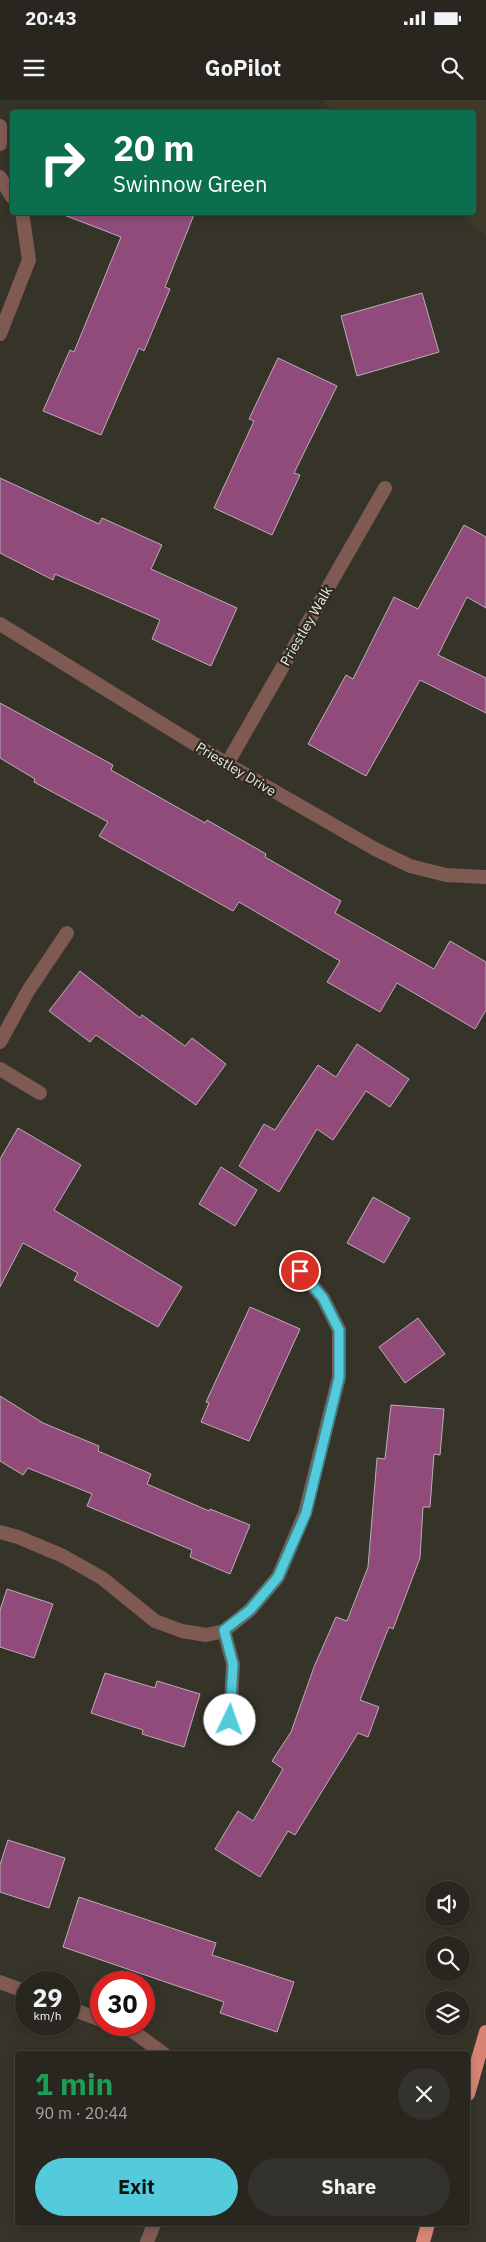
<!DOCTYPE html>
<meta charset="utf-8">
<style>
body{margin:0;font-family:"IBM Plex Sans",sans-serif;background:#34322c;color:#f1f3f6;height:100vh;display:flex;flex-direction:column;font-size:19px;white-space:nowrap}
*{box-sizing:border-box;margin:0}
p{font-size:16px;color:#a5a5a4}
.icon{flex:none;width:28px;height:28px;fill:none;stroke:currentColor;stroke-width:2;stroke-linecap:round;stroke-linejoin:round}
.map{position:relative;flex:1;overflow:hidden}
.panel{position:absolute;left:15px;top:1951px;width:455px;height:175px;display:flex;flex-direction:column;background:#28261f;border-radius:5px;box-shadow:0 2px 8px #0003,0 0 0 1px #44433d}
.panel>*{flex:none}
.hud{position:absolute;left:10px;top:10px;width:466px;height:105px;border-radius:5px;box-shadow:0 2px 8px #0003,0 0 0 1px #44433d;background:#0b6e4f;color:#fff;overflow:hidden}
.buttons{position:absolute;left:425px;top:1781px;display:grid;gap:10px}
.buttons a{display:grid;place-items:center;width:45px;height:45px;border-radius:50%;background:#28261f;box-shadow:0 2px 8px #0003,0 0 0 1px #44433d;font-size:25px}
.speed{position:absolute;left:15px;top:1871px;display:flex;gap:10px;font-size:25px;font-weight:700;text-align:center}
.speed>*{display:grid;place-content:center;width:65px;height:65px;border-radius:50%;background:#28261f;box-shadow:0 2px 8px #0003,0 0 0 1px #44433d;line-height:1}
.speed small{font-size:12px;font-weight:400}
.speed .limit{border:8px solid #d22;background:#fff;color:#111}
.pin{position:absolute;display:grid;place-items:center;width:42px;height:42px;color:#fff;margin:-21px;border:2px solid #fff;border-radius:50%;box-shadow:0 1px 5px #0007}
.me{position:absolute;width:55px;margin:-28px;rotate:3deg;stroke-linejoin:round;filter:drop-shadow(0 0 4px #0008)}
.turn{display:flex;align-items:center;gap:18px;height:105px;padding:0 20px;font-size:22px}
.turn .icon{width:65px;height:65px;stroke-width:2.5}
.turn b{display:block;font-size:35px;line-height:42px}
.round{display:grid;place-items:center;flex:none;width:52px;height:52px;border-radius:26px;background:#34322c}
.summary{display:flex;align-items:center;justify-content:space-between;height:85px;padding:0 20px}
h1{font-size:30px;font-weight:700;line-height:38px;color:#1e9e55}
.button{display:flex;gap:10px;margin-top:auto;padding:10px 20px}
.button a{flex:1;height:58px;border-radius:30px;background:#53cbda;color:#111;font-size:20px;font-weight:700;line-height:58px;text-align:center}
.button a+a{background:#34322c;color:#f1f3f6}
.status{display:flex;justify-content:space-between;align-items:center;height:35px;padding:0 25px;background:#28261f;direction:ltr}
.status svg{height:14px;fill:currentColor}
header{display:flex;justify-content:space-between;align-items:center;height:65px;padding:0 20px;background:#28261f;font-size:22px;font-weight:700}
.map>svg:first-child{display:block}
.built{fill:#403a2a}
.building{fill:#914b7a;stroke:#baaeb5}
.lines{fill:none;stroke-linecap:round;stroke-linejoin:round}
.minor{stroke:#7e5a52;stroke-width:14}
.trunk{stroke:#d68474;stroke-width:14}
.route-casing{stroke:#36848e;stroke-width:12}
.route{stroke:#53cbda;stroke-width:9}
.labels{text-anchor:middle;stroke-width:4.5;stroke-linejoin:round;paint-order:stroke}
.street-label{font-size:14px;fill:#eae7e1;stroke:#2c291f}
</style>
<div class="status"><b>20:43</b><svg viewBox="0 0 49 12"><path d="M0 12V9h3v3zM5 12V6h3v6zM10 12V3h3v9zM15 12V0h3v12zM26 1h20v11H26zM47 4h2v5h-2z"/></svg></div>
<header><svg class="icon" aria-label="menu" viewBox="0 0 24 24"><path d="M4 6h16M4 12h16M4 18h16"/></svg>GoPilot<svg class="icon" aria-label="search" viewBox="0 0 24 24"><circle cx="10" cy="10" r="6"/><path d="M15 15l6 6"/></svg></header>
<div class="map">
<svg width="486" height="2142" viewBox="0 0 486 2142">
<rect width="100%" height="100%" fill="#363329"/>
<!-- built -->
<path class="built" d="M323,0H486V135L458,113L474,112V12H332Z"/>
<!-- building -->
<g class="building">
<path d="M65,112H195L165,187L170,189L144,251L139,248L101,335L43,311L70,250L74,252L121,137L64,115Z"/>
<path d="M422,193L439,252L357,276L341,216Z"/>
<path d="M278,258L337,286L294,373L300,375L272,435L214,408L254,321L249,319Z"/>
<path d="M0,378L99,424L102,418L162,445L151,469L237,508L211,566L152,539L160,520L55,474L53,480L0,453Z"/>
<path d="M464,425L486,437V508L467,497L438,555L486,578V613L420,580L366,676L308,644L346,575L353,579L394,497L418,509Z"/>
<path d="M0,603L113,665L111,670L205,723L207,720L266,754L265,757L341,801L335,813L434,869L450,841L486,862V910L475,929L397,883L380,912L327,882L340,861L239,802L233,811L99,736L108,722L34,682L35,679L0,658Z"/>
<path d="M80,871L140,918L142,915L185,946L192,938L226,964L196,1005L96,935L90,942L49,911Z"/>
<path d="M357,944L409,979L390,1007L366,991L333,1040L317,1029L279,1092L239,1066L264,1024L275,1030L318,965L336,977Z"/>
<path d="M18,1028L81,1065L54,1110L182,1187L158,1227L74,1180L78,1173L23,1143L0,1187V1059Z"/>
<path d="M221,1067L257,1090L235,1126L199,1104Z"/>
<path d="M373,1097L410,1118L384,1163L347,1143Z"/>
<path d="M250,1207L300,1229L249,1341L201,1322L209,1303L206,1302Z"/>
<path d="M418,1218L445,1254L405,1283L379,1247Z"/>
<path d="M0,1296L43,1323L99,1346L98,1351L151,1374L147,1384L209,1411L210,1409L250,1425L230,1474L190,1457L192,1450L87,1406L92,1394L28,1368L23,1375L0,1361Z"/>
<path d="M391,1305L444,1309L440,1355L434,1354L430,1407H423L420,1458L393,1529L389,1527L360,1600L379,1607L368,1637L358,1633L295,1735L288,1731L260,1777L215,1749L238,1711L253,1721L283,1669L272,1661L291,1632L314,1567L336,1517L347,1521L368,1467L377,1358L385,1359Z"/>
<path d="M7,1489L53,1504L34,1558L0,1547V1510Z"/>
<path d="M105,1573L155,1588L157,1581L200,1594L184,1647L142,1634L143,1630L91,1613Z"/>
<path d="M8,1740L65,1758L49,1808L0,1792V1765Z"/>
<path d="M79,1797L216,1843L212,1855L294,1882L277,1932L220,1913L224,1902L63,1847Z"/>
</g>
<g class="lines">
<!-- minor -->
<g class="minor">
<path d="M0,26V44"/>
<path d="M0,77L12,97"/>
<path d="M0,234L29,160L22,112"/>
<path d="M0,524L227,664L375,749L410,766L446,775L486,777"/>
<path d="M227,664L385,388"/>
<path d="M0,942L28,891L67,833"/>
<path d="M0,969L40,993"/>
<path d="M0,1432L18,1437L63,1456L102,1478L155,1521L182,1531L206,1535L224,1531L250,1510L278,1477L305,1413L339,1277V1230L323,1198L300,1171"/>
<path d="M224,1531L233,1564L230,1620"/>
<path d="M0,1882L26,1892"/>
<path d="M69,1908L101,1920"/>
<path d="M115,1925L134,1932L164,1954"/>
<path d="M147,2142L154,2124"/>
</g>
<!-- trunk -->
<g class="trunk">
<path d="M468,1994L486,1932"/>
<path d="M423,2142L428,2124"/>
</g>
</g>
<g class="lines">
<!-- route casing -->
<g class="route-casing">
<path id="route" d="M230,1620L233,1564L224,1530L250,1510L278,1477L306,1413L339,1278V1230L323,1198L300,1171"/>
</g>
<!-- route -->
<use href="#route" class="route"/>
</g>
<g class="labels">
<!-- street labels -->
<g class="street-label">
<text transform="translate(306 526) rotate(-60)" y="5">Priestley Walk</text>
<text transform="translate(236 669) rotate(31)" y="5">Priestley Drive</text>
</g>
</g>
</svg>
<div class="buttons">
<a><svg class="icon" aria-label="sound" viewBox="0 0 24 24"><path d="M4 9h4l5-4v14l-5-4H4zM17 9q2 3 0 6"/></svg></a>
<a><svg class="icon" aria-label="search" viewBox="0 0 24 24"><circle cx="10" cy="10" r="6"/><path d="M15 15l6 6"/></svg></a>
<a><svg class="icon" aria-label="layers" viewBox="0 0 24 24"><path d="M12 4l9 5-9 5-9-5zM3 14l9 5 9-5"/></svg></a>
</div>
<div class="speed"><div>29<small>km/h</small></div><div class="limit">30</div></div>
<div class="pin" style="left:300px;top:1171px;background:#d93025"><svg class="icon" aria-label="arrive" viewBox="0 0 24 24"><path d="M6 21V4h12l-3 4 3 4H6"/></svg></div>
<svg class="me" style="left:230px;top:1620px" viewBox="-20 -20 40 40"><circle r="19" fill="#fff"/><path d="M0-13L10 11 0 6-10 11z" fill="#53cbda"/></svg>
<div class="hud">
<div class="turn"><svg class="icon" aria-label="right" viewBox="0 0 24 24"><path d="M7 20v-9h11M14 6l5 5-5 5"/></svg><div><b>20 m</b>Swinnow Green</div></div>
</div>
<section class="panel">
<div class="summary"><div><h1>1 min</h1><p>90 m · 20:44</p></div><a class="round"><svg class="icon" aria-label="close" viewBox="0 0 24 24"><path d="M6 6l12 12M18 6L6 18"/></svg></a></div>
<div class="button"><a>Exit</a><a>Share</a></div>
</section>
</div>
